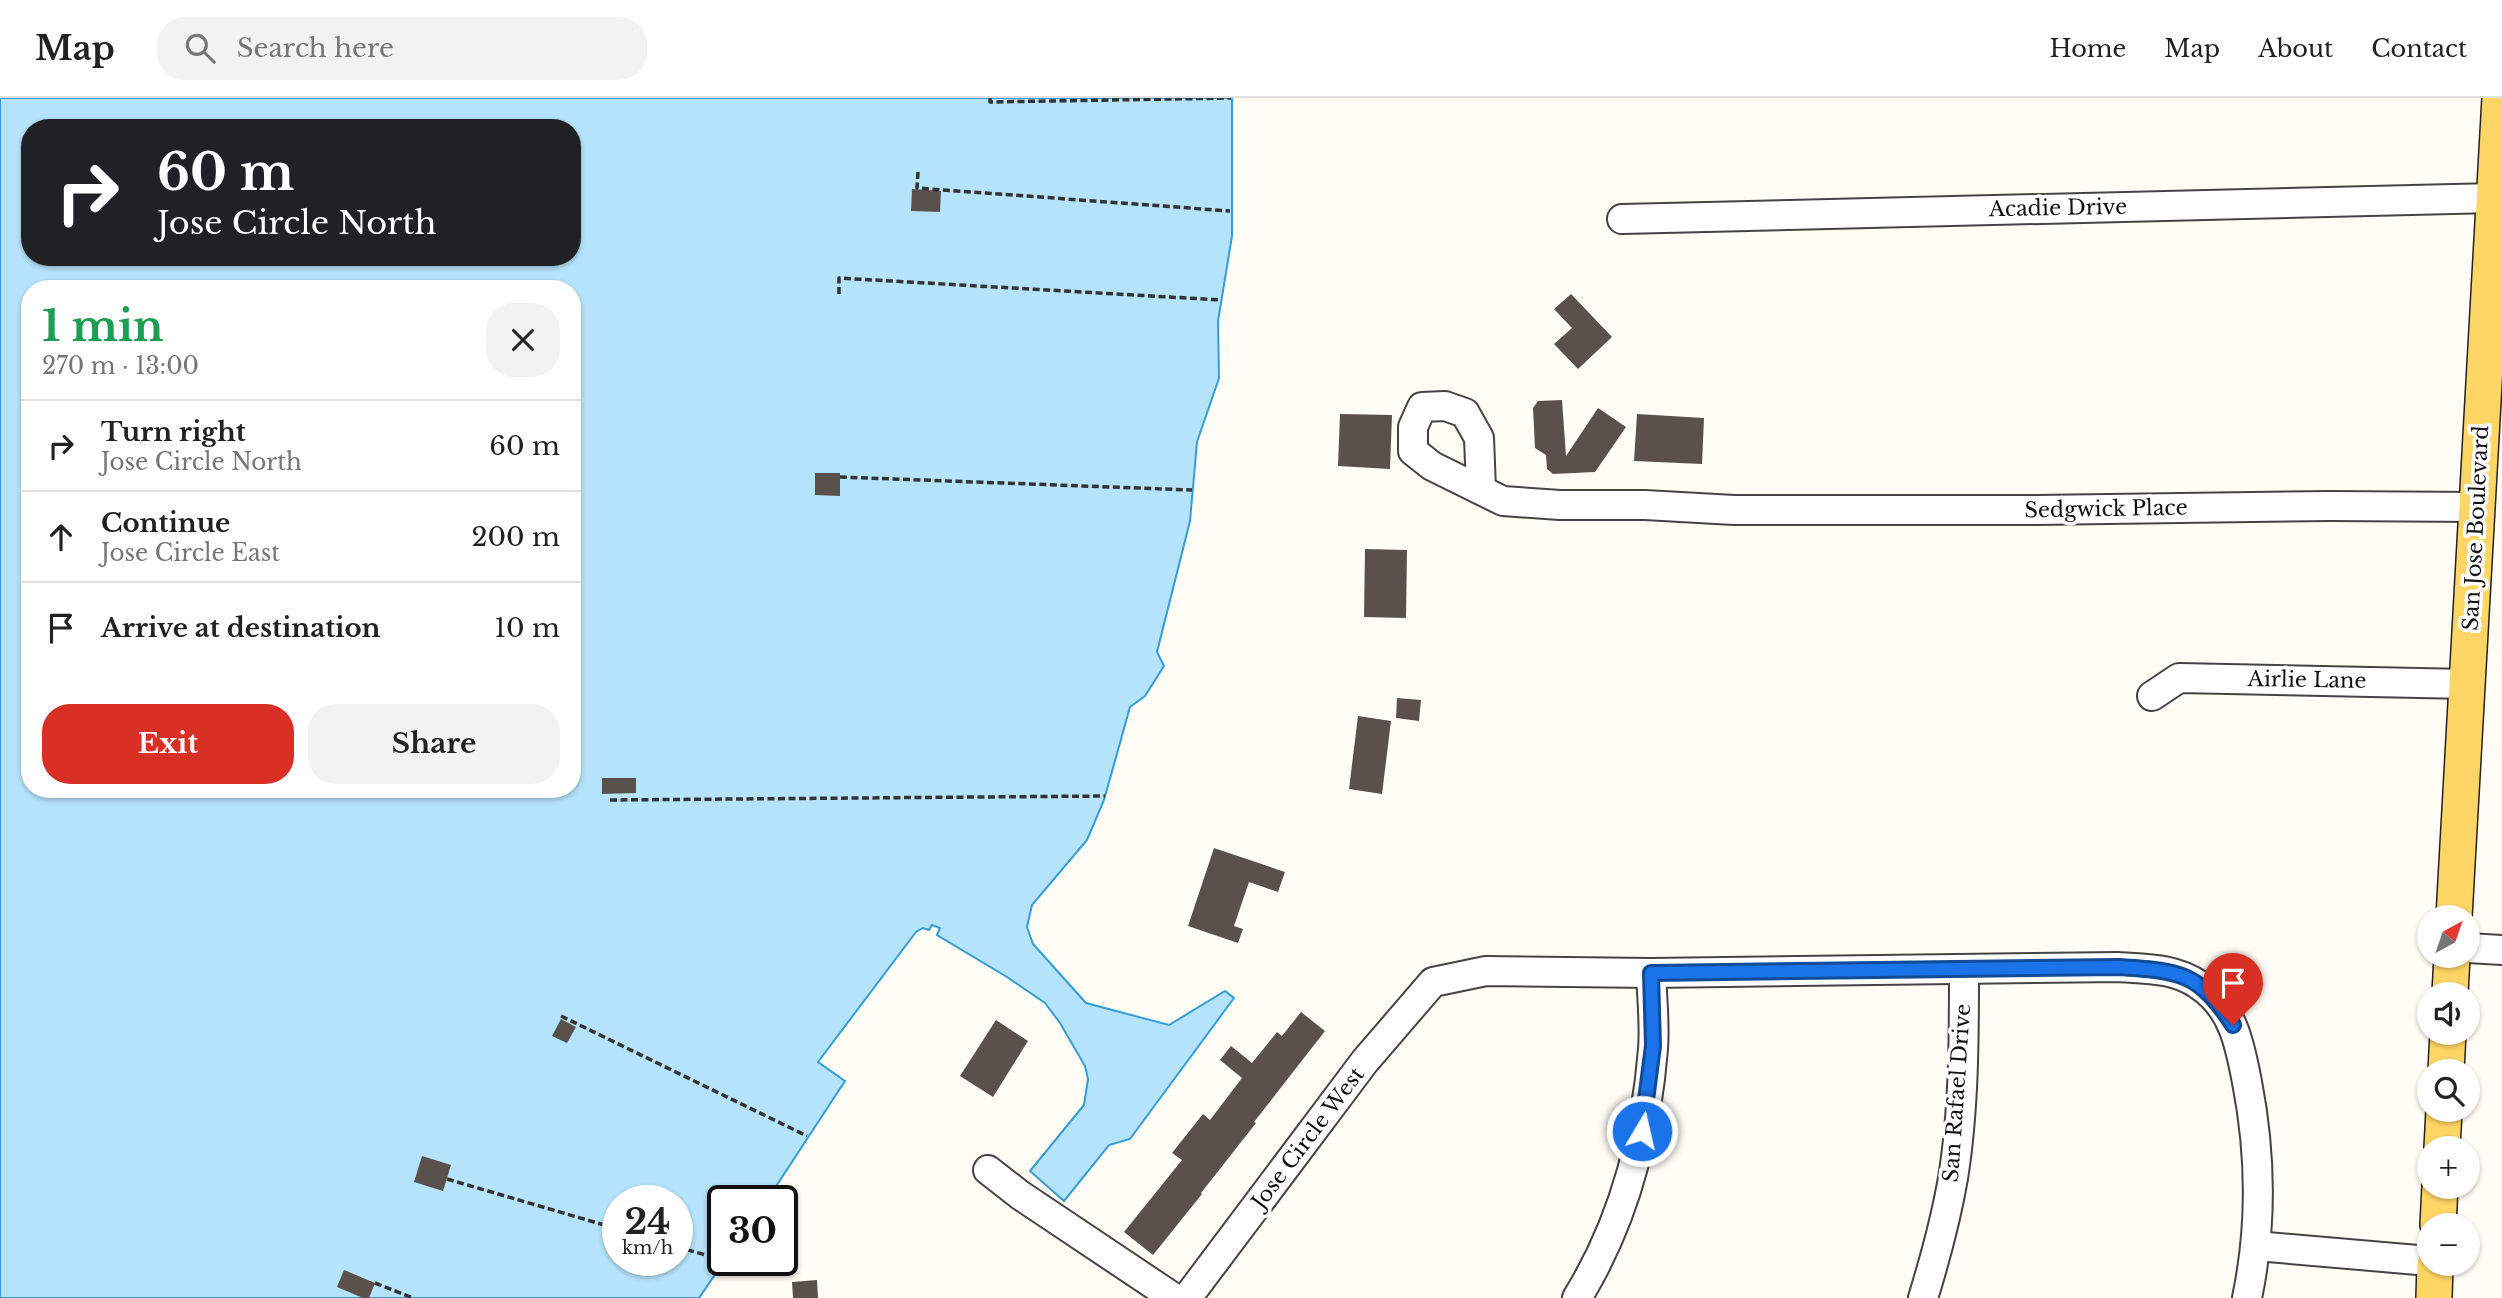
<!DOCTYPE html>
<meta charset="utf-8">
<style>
body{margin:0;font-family:"Libre Baskerville",serif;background:#f2f2f2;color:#222;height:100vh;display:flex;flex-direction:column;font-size:26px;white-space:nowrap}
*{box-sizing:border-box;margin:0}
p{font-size:23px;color:#767676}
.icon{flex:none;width:38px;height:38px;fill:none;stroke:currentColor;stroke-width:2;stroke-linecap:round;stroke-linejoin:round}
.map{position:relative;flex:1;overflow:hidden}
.sheet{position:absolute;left:21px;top:182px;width:560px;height:518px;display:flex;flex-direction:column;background:#fff;border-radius:28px;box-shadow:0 2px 5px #0004}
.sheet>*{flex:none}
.top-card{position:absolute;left:21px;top:21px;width:560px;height:147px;border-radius:28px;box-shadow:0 2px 5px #0004;background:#202124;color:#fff;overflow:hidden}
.needle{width:46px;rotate:40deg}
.tools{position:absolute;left:2417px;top:807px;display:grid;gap:14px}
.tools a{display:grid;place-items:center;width:63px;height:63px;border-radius:50%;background:#fff;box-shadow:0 2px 5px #0004;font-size:35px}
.speed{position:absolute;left:602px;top:1087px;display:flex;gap:14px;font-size:35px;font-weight:700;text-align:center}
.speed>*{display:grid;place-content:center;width:91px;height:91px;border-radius:50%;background:#fff;box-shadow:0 2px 5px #0004;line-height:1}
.speed small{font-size:18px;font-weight:400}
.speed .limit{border:4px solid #111;border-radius:10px;background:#fff;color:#111}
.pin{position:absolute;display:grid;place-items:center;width:60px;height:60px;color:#fff;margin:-72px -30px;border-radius:50% 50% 50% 0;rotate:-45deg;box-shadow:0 0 7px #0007}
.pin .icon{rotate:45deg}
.me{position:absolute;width:77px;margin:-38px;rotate:9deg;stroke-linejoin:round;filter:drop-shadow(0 0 5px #0008)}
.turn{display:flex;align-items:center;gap:24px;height:147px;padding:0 21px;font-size:32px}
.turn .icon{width:91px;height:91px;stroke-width:2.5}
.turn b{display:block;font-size:49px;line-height:60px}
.round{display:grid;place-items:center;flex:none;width:74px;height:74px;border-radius:28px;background:#f2f2f2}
.head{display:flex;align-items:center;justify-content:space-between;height:119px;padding:0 21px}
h1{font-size:42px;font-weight:800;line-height:52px;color:#1e9e55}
.primary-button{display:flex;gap:14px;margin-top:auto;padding:14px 21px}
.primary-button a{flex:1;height:80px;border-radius:28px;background:#d93025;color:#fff;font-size:28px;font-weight:800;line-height:80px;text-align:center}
.primary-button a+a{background:#f2f2f2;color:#222}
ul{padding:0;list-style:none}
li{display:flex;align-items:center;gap:21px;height:91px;padding:0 21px;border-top:2px solid #e0e0e0}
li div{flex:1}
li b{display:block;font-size:26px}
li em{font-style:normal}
header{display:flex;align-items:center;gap:42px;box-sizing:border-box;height:98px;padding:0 35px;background:#fff;border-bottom:2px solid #e0e0e0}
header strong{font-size:33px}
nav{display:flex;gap:38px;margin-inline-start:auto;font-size:24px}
.search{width:490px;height:63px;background:#f2f2f2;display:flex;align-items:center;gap:18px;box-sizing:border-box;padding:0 24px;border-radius:28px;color:#767676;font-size:26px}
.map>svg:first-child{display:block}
.water{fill:#b5e3fb;stroke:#359cd8;stroke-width:2;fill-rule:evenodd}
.building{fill:#5b514c}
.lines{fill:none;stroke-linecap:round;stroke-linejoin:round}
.minor-casing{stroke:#444;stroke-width:32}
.major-casing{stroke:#222;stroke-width:38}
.path{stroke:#333;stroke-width:3.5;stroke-dasharray:7 3.5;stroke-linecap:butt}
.minor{stroke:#fff;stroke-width:28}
.major{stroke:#ffd565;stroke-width:35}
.route-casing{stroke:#114b97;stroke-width:18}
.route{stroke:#1a73e8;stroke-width:12}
.labels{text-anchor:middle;stroke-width:7;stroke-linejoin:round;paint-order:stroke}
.street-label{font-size:21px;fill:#111;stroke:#fff}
</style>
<header>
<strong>Map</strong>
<div class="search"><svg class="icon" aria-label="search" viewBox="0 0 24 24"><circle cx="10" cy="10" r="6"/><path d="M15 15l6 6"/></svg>Search here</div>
<nav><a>Home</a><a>Map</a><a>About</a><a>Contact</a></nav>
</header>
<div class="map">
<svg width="2502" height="1200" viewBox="0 0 2502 1200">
<rect width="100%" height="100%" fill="#fffdf5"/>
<!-- water -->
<path class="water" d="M0,0H1232V138L1218,223L1219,280L1197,344L1190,423L1157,554L1164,568L1145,598L1130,609L1104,702L1087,742L1032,807L1027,829L1033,846L1086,905L1169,927L1225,893L1234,900L1130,1041L1109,1047L1064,1103L1030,1073L1084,1007L1088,981L1085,968L1060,925L1045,905L1007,879L937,837L940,830L932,827L929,832L923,830L916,834L818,964L845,983L767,1102H723V1162H725L699,1200H0ZM30,30H572V159H30ZM30,191H572V691H30ZM618,1102H677V1162H618Z"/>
<!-- building -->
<g class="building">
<path d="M912,91L941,93L940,114L911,113Z"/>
<path d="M1571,196L1612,239L1578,271L1554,246L1572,230L1554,211Z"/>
<path d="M1562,302L1566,358L1598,310L1626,329L1595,374L1553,376L1547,371L1546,357L1535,350L1533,310L1538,303Z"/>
<path d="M1340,316L1392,317L1390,371L1338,368Z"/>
<path d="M1637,316L1704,320L1702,366L1634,363Z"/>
<path d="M815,375H840V398L815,397Z"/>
<path d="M1365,451L1407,452L1406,520L1364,519Z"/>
<path d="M1397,600L1421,602L1419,623L1396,620Z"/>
<path d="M1358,618L1391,623L1382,696L1349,691Z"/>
<path d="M602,680H636V695L602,696Z"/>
<path d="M1214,750L1285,774L1278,794L1249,784L1234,828L1243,831L1238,845L1188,828Z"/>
<path d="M1301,914L1325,933L1254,1024L1256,1025L1201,1095L1202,1096L1153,1157L1124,1134L1182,1062L1172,1055L1203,1016L1210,1022L1242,980L1220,962L1231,948L1252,965L1277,934L1282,938Z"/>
<path d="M561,921L576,929L567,945L552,938Z"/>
<path d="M996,922L1028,943L993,999L960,978Z"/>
<path d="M422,1058L451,1067L443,1093L414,1084Z"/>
<path d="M344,1172L375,1185L369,1200H363L337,1189Z"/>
<path d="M817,1182L818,1200H793L792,1184Z"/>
</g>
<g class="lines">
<!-- minor casing -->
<g class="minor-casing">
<g id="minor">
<path d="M1622,121L2495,100"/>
<path d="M1481,391L1479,340L1465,315L1445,308L1422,309L1413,329V353L1432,368L1503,403L1560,407H1645L1734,412H2036L2330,408L2477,409"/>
<path d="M2152,598L2179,580L2468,586"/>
<path d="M2468,850L2502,852"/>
<path d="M988,1072L1020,1097L1174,1200"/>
<path d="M2256,1148L2429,1163"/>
<path d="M1187,1200L1365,963L1433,884L1486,873L1651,875L2118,869C2147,871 2175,870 2199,887C2233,909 2240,947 2247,984C2261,1056 2262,1128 2247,1200"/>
<path d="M1577,1200C1624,1124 1646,1039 1653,951C1655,926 1652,900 1651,875"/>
<path d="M1923,1200C1935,1161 1946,1121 1953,1080C1964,1012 1964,940 1964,871"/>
</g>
</g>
<!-- major casing -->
<g class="major-casing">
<g id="major">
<path d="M2454,819L2500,0"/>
<path d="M2450,896L2452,858"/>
<path d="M2446,973L2448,934"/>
<path d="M2442,1050L2444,1012"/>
<path d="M2438,1127L2440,1088"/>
<path d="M2434,1200L2435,1166"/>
</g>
</g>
<!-- path -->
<g class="path">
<path d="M990,0V4L1231,0"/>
<path d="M918,74L917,90L1230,113"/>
<path d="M839,196V180L1221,202"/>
<path d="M840,379L1192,392"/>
<path d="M610,702L1105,698"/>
<path d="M561,918L807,1038"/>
<path d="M447,1081L618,1131"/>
<path d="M677,1149L724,1162"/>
<path d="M375,1185L413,1200"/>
</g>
<!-- minor -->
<use href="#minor" class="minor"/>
<!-- major -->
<use href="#major" class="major"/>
</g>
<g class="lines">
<!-- route casing -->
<g class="route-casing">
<path id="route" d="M1642,1033L1653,948L1651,875L2118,869C2178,873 2198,873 2233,927"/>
</g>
<!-- route -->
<use href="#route" class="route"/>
</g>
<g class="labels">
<!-- street labels -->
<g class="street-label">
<text transform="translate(2058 110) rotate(-1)" y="7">Acadie Drive</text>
<text transform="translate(2106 411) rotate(-1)" y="7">Sedgwick Place</text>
<text transform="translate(2476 430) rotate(-87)" y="7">San Jose Boulevard</text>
<text transform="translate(2307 582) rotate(1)" y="7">Airlie Lane</text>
<text transform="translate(1957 995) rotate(-86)" y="7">San Rafael Drive</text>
<text transform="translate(1308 1040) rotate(-53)" y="7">Jose Circle West</text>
</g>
</g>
</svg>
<div class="tools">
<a><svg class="needle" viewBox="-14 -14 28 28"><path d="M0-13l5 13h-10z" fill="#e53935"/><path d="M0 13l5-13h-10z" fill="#767676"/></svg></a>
<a><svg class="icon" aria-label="sound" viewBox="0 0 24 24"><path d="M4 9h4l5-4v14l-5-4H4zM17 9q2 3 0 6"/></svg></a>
<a><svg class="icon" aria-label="search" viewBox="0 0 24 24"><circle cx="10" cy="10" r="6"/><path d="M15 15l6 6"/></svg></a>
<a>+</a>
<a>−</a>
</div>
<div class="speed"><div>24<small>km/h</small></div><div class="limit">30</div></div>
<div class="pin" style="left:2233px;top:927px;background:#d93025"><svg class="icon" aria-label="arrive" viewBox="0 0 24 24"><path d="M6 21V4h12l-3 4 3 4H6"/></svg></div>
<svg class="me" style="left:1642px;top:1033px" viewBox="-20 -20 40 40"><circle r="17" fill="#1a73e8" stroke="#fff" stroke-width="3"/><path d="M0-11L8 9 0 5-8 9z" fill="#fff"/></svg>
<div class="top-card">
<div class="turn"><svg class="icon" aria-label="right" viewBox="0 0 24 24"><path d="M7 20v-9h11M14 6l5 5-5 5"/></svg><div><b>60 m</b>Jose Circle North</div></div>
</div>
<section class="sheet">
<div class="head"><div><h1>1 min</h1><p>270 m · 13:00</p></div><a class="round"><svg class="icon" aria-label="close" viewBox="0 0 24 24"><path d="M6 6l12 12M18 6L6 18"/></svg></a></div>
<ul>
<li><svg class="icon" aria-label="right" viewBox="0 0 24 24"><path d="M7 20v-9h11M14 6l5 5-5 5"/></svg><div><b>Turn right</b><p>Jose Circle North</p></div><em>60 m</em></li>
<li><svg class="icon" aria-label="ahead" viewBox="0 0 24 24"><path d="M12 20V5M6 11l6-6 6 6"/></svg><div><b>Continue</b><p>Jose Circle East</p></div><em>200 m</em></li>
<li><svg class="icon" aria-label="arrive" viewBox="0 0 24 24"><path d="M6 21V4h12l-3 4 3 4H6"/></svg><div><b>Arrive at destination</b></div><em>10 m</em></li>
</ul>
<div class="primary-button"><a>Exit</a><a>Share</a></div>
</section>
</div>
